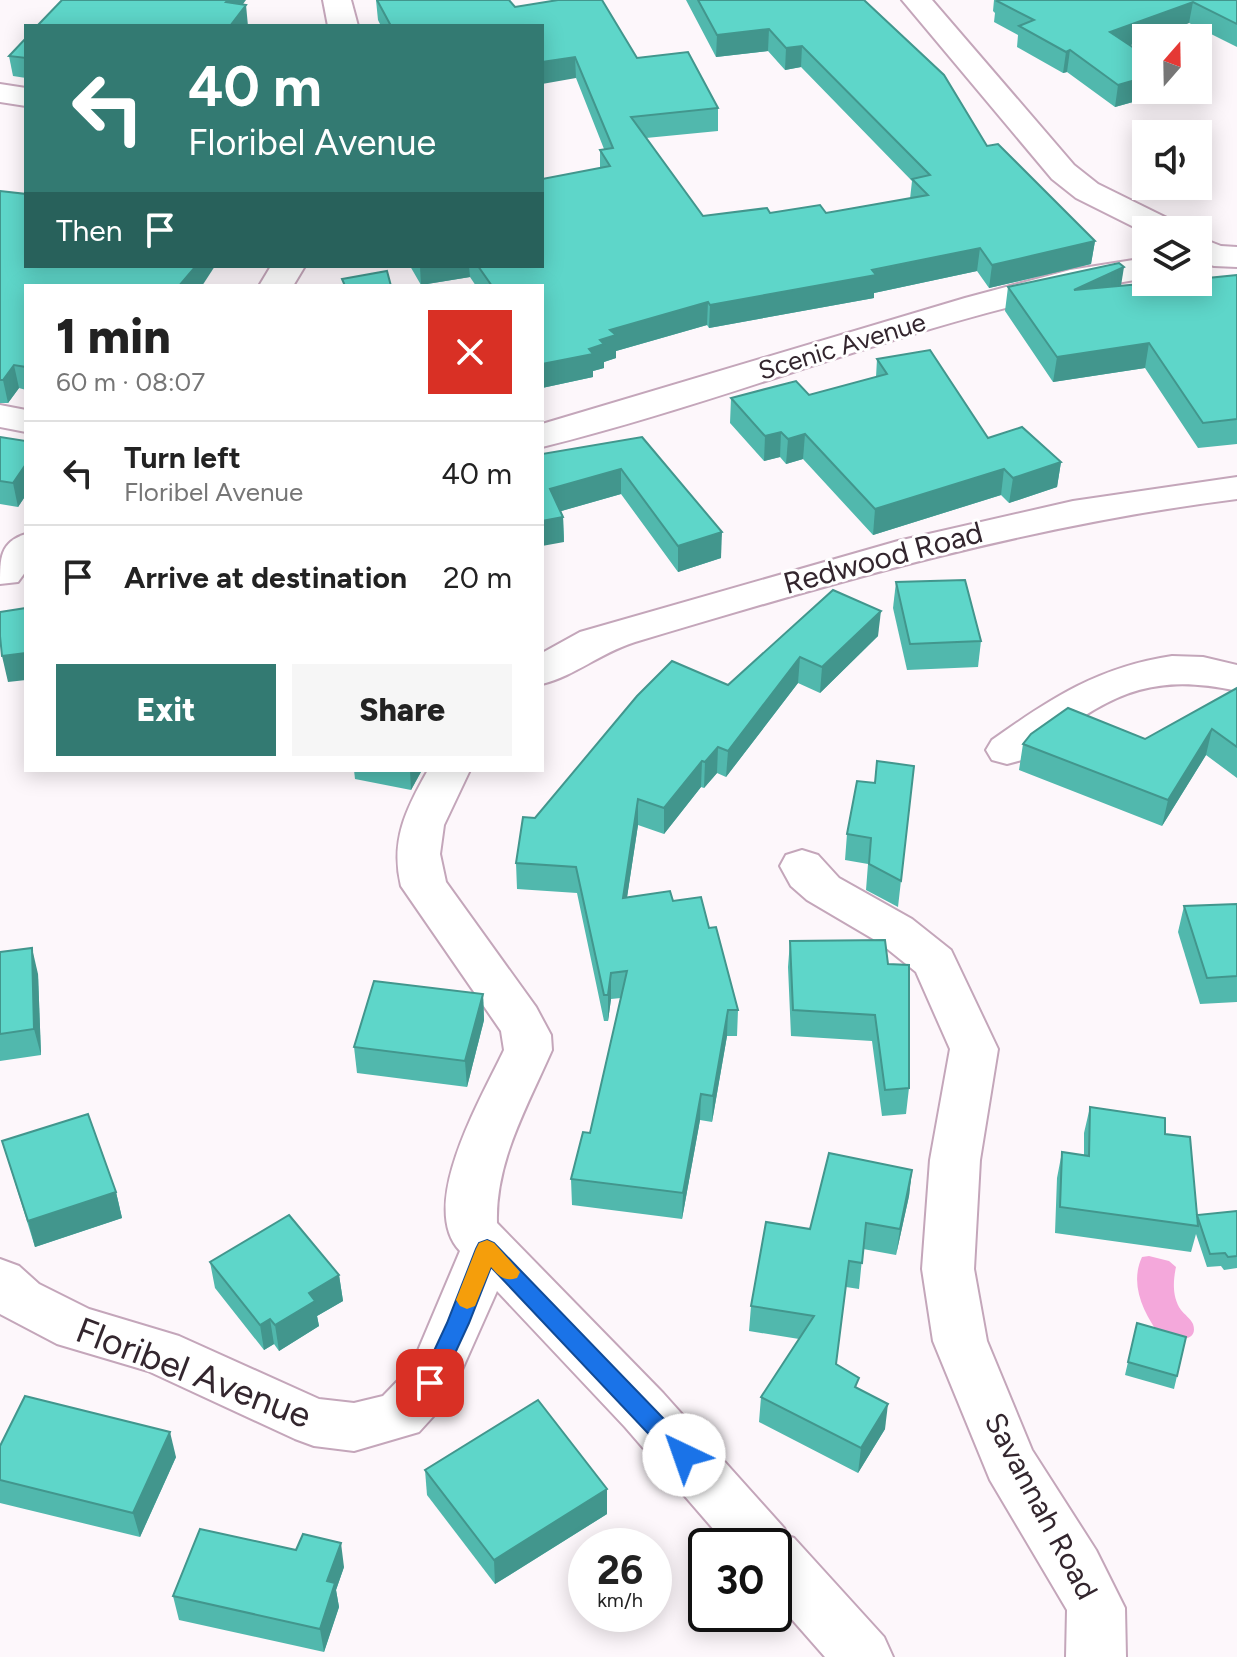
<!DOCTYPE html>
<meta charset="utf-8">
<style>
body{margin:0;font-family:Figtree,sans-serif;background:#f6f6f6;color:#222;height:100vh;display:flex;flex-direction:column;font-size:30px;white-space:nowrap}
*{box-sizing:border-box;margin:0}
p{font-size:26px;color:#767676}
.icon{flex:none;width:44px;height:44px;fill:none;stroke:currentColor;stroke-width:2;stroke-linecap:round;stroke-linejoin:round}
.map{position:relative;flex:1;overflow:hidden}
.drawer{position:absolute;left:24px;top:284px;width:520px;height:488px;display:flex;flex-direction:column;background:#fff;border-radius:0px;box-shadow:0 4px 20px #0003}
.drawer>*{flex:none}
.hud{position:absolute;left:24px;top:24px;width:520px;height:244px;border-radius:0px;box-shadow:0 4px 20px #0003;background:#337a72;color:#fff;overflow:hidden}
.needle{width:52px;rotate:20deg}
.controls{position:absolute;left:1132px;top:24px;display:grid;gap:16px}
.controls a{display:grid;place-items:center;width:80px;height:80px;border-radius:0px;background:#fff;box-shadow:0 4px 20px #0003;font-size:40px}
.speed{position:absolute;left:568px;top:1528px;display:flex;gap:16px;font-size:40px;font-weight:700;text-align:center}
.speed>*{display:grid;place-content:center;width:104px;height:104px;border-radius:50%;background:#fff;box-shadow:0 4px 20px #0003;line-height:1}
.speed small{font-size:20px;font-weight:400}
.speed .limit{border:4px solid #111;border-radius:12px;background:#fff;color:#111}
.pin{position:absolute;display:grid;place-items:center;width:68px;height:68px;color:#fff;margin:-34px;border-radius:16px;box-shadow:0 4px 12px #0006}
.me{position:absolute;width:88px;margin:-44px;rotate:318deg;stroke-linejoin:round;filter:drop-shadow(0 0 6px #0008)}
.turn{display:flex;align-items:center;gap:28px;height:168px;padding:0 32px;font-size:36px}
.turn .icon{width:104px;height:104px;stroke-width:2.5}
.turn b{display:block;font-size:56px;line-height:68px}
.then{display:flex;align-items:center;height:76px;padding:0 32px;background:#0003;gap:16px;font-size:30px}
.round{display:grid;place-items:center;flex:none;width:84px;height:84px;border-radius:0px;background:#f6f6f6}
.summary{display:flex;align-items:center;justify-content:space-between;height:136px;padding:0 32px}
h1{font-size:48px;font-weight:800;line-height:60px}
.primary-button{display:flex;gap:16px;margin-top:auto;padding:16px 32px}
.primary-button a{flex:1;height:92px;border-radius:0px;background:#337a72;color:#fff;font-size:32px;font-weight:800;line-height:92px;text-align:center}
.primary-button a+a{background:#f6f6f6;color:#222}
ul{padding:0;list-style:none}
li{display:flex;align-items:center;gap:24px;height:104px;padding:0 32px;border-top:2px solid #e0e0e0}
li div{flex:1}
li b{display:block;font-size:30px}
li em{font-style:normal}
.map>svg:first-child{display:block}
.water{fill:#f4a8db}
.lines{fill:none;stroke-linecap:round;stroke-linejoin:round}
.minor-casing{stroke:#c4a6ba;stroke-width:4}
.minor{fill:#fff;fill-rule:evenodd}
.wall{fill:#51b8ad}
.shaded-wall{fill:#42968d}
.building{fill:#5ed6c9;stroke:#42968d;stroke-width:2}
.route{fill:#1a73e8;stroke:#114b97;stroke-width:2}
.slow{fill:#f59e0b}
.labels{text-anchor:middle;stroke-width:6;stroke-linejoin:round;paint-order:stroke}
.far-street-label{font-size:26px;fill:#33262e;stroke:#fff}
.street-label{font-size:30px;fill:#33262e;stroke:#fff}
.near-street-label{font-size:36px;fill:#33262e;stroke:#fff}
</style>
<div class="map">
<svg width="1237" height="1657" viewBox="0 0 1237 1657">
<rect width="100%" height="100%" fill="#fdf7fb"/>
<!-- water -->
<path class="water" d="M1149,1256L1169,1261L1176,1267C1173,1281 1172,1297 1181,1310C1184,1314 1191,1319 1193,1324C1200,1346 1168,1338 1160,1336C1144,1313 1129,1285 1142,1257Z"/>
<g class="lines">
<!-- minor casing -->
<g class="minor-casing">
<g id="minor">
<path d="M323,0H351L358,26H328Z"/>
<path d="M902,0H932L1074,165L1098,184L1177,223L1181,230H1146V233L1076,198L1052,179Z"/>
<path d="M0,84L26,88V106L0,102Z"/>
<path d="M1198,237L1221,246L1237,247V267L1214,266L1198,261Z"/>
<path d="M1146,258V278C939,311 745,397 542,447V424L965,298L1070,270Z"/>
<path d="M271,266H305L293,286H259Z"/>
<path d="M0,405L26,410V432L0,427Z"/>
<path d="M1237,477V499C1029,525 835,582 635,642C600,653 575,676 542,684V653L580,632L898,541L1073,501Z"/>
<path d="M26,534V571L18,582L0,584C0,558 0,542 26,534Z"/>
<path d="M1172,656L1203,657L1237,665V691C1138,669 1099,704 1022,760L1007,764L992,760L986,750L992,740C1051,698 1099,667 1172,656Z"/>
<path d="M428,770H470L444,825L440,854L446,882L536,1007L551,1035L552,1050C528,1105 495,1161 497,1223L663,1393L784,1528L788,1536L794,1538L884,1637L893,1657H825L774,1599V1546H728L625,1427L497,1291L449,1399L419,1432L354,1451L314,1446L295,1439L148,1371L57,1344L0,1314V1259L19,1266L39,1284L89,1309L179,1336L319,1399L354,1403L383,1396L411,1367L460,1251C417,1206 482,1097 504,1050L501,1031L401,886C390,841 406,809 428,770Z"/>
<path d="M802,850L818,855L839,878L912,919L951,950L998,1049L980,1160L974,1269L987,1341L1032,1450L1096,1550L1125,1608L1126,1657H1066L1067,1610L990,1480L933,1341L922,1269L930,1160L950,1049L916,972L880,943L807,900L791,886L780,866L786,855Z"/>
</g>
</g>
<!-- minor -->
<use href="#minor" class="minor"/>
</g>
<!-- wall -->
<g class="wall">
<path d="M376,0H509L515,7L637,58L718,108V131L646,138L703,216L770,213H826L910,199L912,181L801,67L785,70L768,51L716,57L686,0H864L987,146L1095,241L1091,264L989,288L977,271L874,293V298L709,328L707,325L616,351V358L604,362V368L593,371V377L542,388V286H476L470,277L421,285L410,266H542L600,168V150L604,149L576,78L542,26H381L378,20Z"/>
<path d="M994,0H1237V47L1189,23L1130,45L1165,93L1115,107L1067,72L1063,73L1017,47L1018,35L994,22L995,13L993,11Z"/>
<path d="M26,38V78L13,76L9,56Z"/>
<path d="M0,191L26,286V390L19,388L8,403H0Z"/>
<path d="M1237,275V444L1198,448L1145,368L1053,382L1005,311L1008,287L1121,286Z"/>
<path d="M877,359L988,438L1061,462L1057,487L1009,503L1001,495L873,535L803,459L786,464L780,457L764,461L730,423L731,398L809,395L876,377Z"/>
<path d="M0,437L26,441V495L18,507L0,504Z"/>
<path d="M642,437L721,558L678,572L621,494L561,511L563,517L564,542L542,454Z"/>
<path d="M896,582L981,641L978,667L907,670L893,608Z"/>
<path d="M833,590L878,636L820,693L798,683L726,777L717,773L704,788L701,787L664,834L638,825L627,897L673,901L709,928L738,1010L737,1036H727L712,1122L700,1120L682,1219L572,1205L571,1179L590,1133L621,998L611,999L608,1021H604L577,893L517,889L516,863L535,818L728,685Z"/>
<path d="M1237,688V778L1206,755L1162,826L1019,770L1023,744L1145,739Z"/>
<path d="M914,766L898,907L866,890L868,864L845,860L847,834L875,783Z"/>
<path d="M354,770H422L411,790L355,779Z"/>
<path d="M1237,904V1002L1200,1004L1178,932L1184,906Z"/>
<path d="M790,941L888,964L909,1088L906,1114L882,1116L872,1041L791,1036L788,967Z"/>
<path d="M0,952L38,974L41,1055L0,1061Z"/>
<path d="M483,994L484,1020L467,1087L357,1073L354,1047Z"/>
<path d="M1090,1107L1165,1134L1197,1216L1237,1211V1268L1224,1270L1221,1266L1207,1267L1196,1234L1191,1252L1055,1233L1057,1178L1062,1152L1084,1155V1133Z"/>
<path d="M2,1141L116,1192L122,1218L35,1247Z"/>
<path d="M912,1170L909,1196L896,1255L863,1249L859,1289L846,1287L836,1364L858,1389L885,1429L858,1473L759,1422L761,1397L799,1339L749,1331L751,1306L810,1229Z"/>
<path d="M210,1262L339,1275L343,1301L317,1316L319,1326L279,1351L274,1344L264,1350L215,1288Z"/>
<path d="M1137,1323L1177,1376L1174,1389L1125,1375Z"/>
<path d="M0,1446L176,1457L140,1537L0,1503Z"/>
<path d="M425,1470L607,1489V1514L495,1584L427,1495Z"/>
<path d="M344,1567L336,1590L339,1607L324,1652L179,1620L173,1596Z"/>
</g>
<!-- shaded-wall -->
<g class="shaded-wall">
<path d="M228,0H246L229,23L226,2Z"/>
<path d="M1193,2L1189,23L1107,54L1110,32Z"/>
<path d="M246,5L248,26H230Z"/>
<path d="M769,29L768,51L716,57L717,35Z"/>
<path d="M802,46L801,67L785,70L786,48Z"/>
<path d="M1070,50L1067,72L1063,73L1066,52Z"/>
<path d="M575,57L576,78L542,84V62Z"/>
<path d="M1146,77V90H1165V93L1115,107L1118,85Z"/>
<path d="M1095,241L1091,264L989,288L992,265Z"/>
<path d="M980,248L977,271L874,293V298L709,328L710,305Z"/>
<path d="M196,266H215L202,286H179Z"/>
<path d="M420,266H469L470,277L421,285Z"/>
<path d="M1124,267L1120,292L1074,290Z"/>
<path d="M708,302L707,325L616,351V358L604,362V368L593,371V377L542,388V364L589,349L610,330Z"/>
<path d="M1149,343L1145,368L1053,382L1057,357Z"/>
<path d="M14,365L19,388L8,403L3,380Z"/>
<path d="M781,432L780,457L764,461L765,436Z"/>
<path d="M805,434L803,459L786,464L788,439Z"/>
<path d="M1061,462L1057,487L1009,503L1013,478Z"/>
<path d="M26,464V495L18,507L13,483Z"/>
<path d="M621,469V494L551,514L550,489Z"/>
<path d="M1004,469L1001,495L873,535L875,509Z"/>
<path d="M563,517L564,542L542,546V521Z"/>
<path d="M722,532L721,558L678,572V546Z"/>
<path d="M881,611L878,636L820,693L822,667Z"/>
<path d="M26,653V680L8,682L2,656Z"/>
<path d="M800,657L798,683L726,777L728,751Z"/>
<path d="M1212,729L1206,755L1162,826L1168,800Z"/>
<path d="M718,747L717,773L704,788L705,762Z"/>
<path d="M702,761L701,787L664,834V808Z"/>
<path d="M410,770H422L411,790Z"/>
<path d="M638,799V825L623,924V898Z"/>
<path d="M32,948L38,974L41,1055L34,1029Z"/>
<path d="M611,973V999L608,1021V995Z"/>
<path d="M483,994L484,1020L467,1087L465,1061Z"/>
<path d="M728,1010L727,1036L712,1122L713,1096Z"/>
<path d="M701,1094L700,1120L682,1219L683,1193Z"/>
<path d="M912,1170L909,1196L896,1255L900,1229Z"/>
<path d="M116,1192L122,1218L35,1247L28,1221Z"/>
<path d="M339,1275L343,1301L317,1316L319,1326L279,1351L275,1325L309,1293Z"/>
<path d="M270,1319L274,1344L264,1350L260,1325Z"/>
<path d="M888,1404L885,1429L858,1473L861,1448Z"/>
<path d="M170,1432L176,1457L140,1537L133,1513Z"/>
<path d="M607,1489V1514L495,1584L494,1560Z"/>
<path d="M341,1543L344,1567L336,1590L339,1607L324,1652L320,1629L327,1581Z"/>
</g>
<!-- building -->
<g class="building">
<path d="M62,0H228L226,2L246,5L230,26H37Z"/>
<path d="M377,0H509L515,7L558,0H602L637,58L688,52L718,108L631,117L703,216L767,208L770,213L820,205L826,213L928,195L912,179L930,175L802,46L786,48L769,29L717,35L698,0H864L944,75L987,146L998,144L1095,241L992,265L980,248L872,270L876,275L710,305L708,302L610,330L616,335L600,340L604,344L589,349L593,354L542,364V286H492L478,266H542V179L610,166L600,150L613,148L575,57L542,62V26H391Z"/>
<path d="M999,0H1237V24L1193,2L1110,32L1146,56V77L1118,85L1070,50L1066,52L1019,26L1034,20L997,1Z"/>
<path d="M26,38V58L9,56Z"/>
<path d="M0,191L26,194V266H196L179,286H26V367L14,365L3,380H0Z"/>
<path d="M1119,263L1124,267L1074,290L1163,282H1198V279L1237,275V419L1203,423L1149,343L1057,357L1008,287Z"/>
<path d="M387,271L391,286H345L342,279Z"/>
<path d="M930,350L988,438L1022,427L1061,462L1013,478L1004,469L875,509L805,434L788,439L781,432L765,436L731,398L796,381L809,395L887,374L877,359Z"/>
<path d="M0,437L26,441V464L13,483L0,481Z"/>
<path d="M642,437L722,532L678,546L621,469L550,489L563,517L542,521V454Z"/>
<path d="M965,580L981,641L910,644L896,582Z"/>
<path d="M833,590L881,611L822,667L800,657L728,751L718,747L705,762L702,761L664,808L638,799L623,898L670,891L673,901L701,897L709,928L716,927L738,1010H728L713,1096L701,1094L683,1193L571,1179L583,1132L590,1133L627,971L611,973L608,995H604L576,867L516,863L523,817L535,818L637,696L672,661L728,685Z"/>
<path d="M26,608V653L2,656L0,636V612Z"/>
<path d="M1237,688V747L1212,729L1168,800L1023,744L1031,734L1068,708L1145,739Z"/>
<path d="M877,761L914,766L901,881L869,864L871,838L847,834L857,781L875,783Z"/>
<path d="M1237,904V976L1207,978L1184,906Z"/>
<path d="M885,940L888,964L909,965V1088L885,1090L875,1015L793,1010L790,941Z"/>
<path d="M32,948L34,1029L0,1034V952Z"/>
<path d="M374,981L483,994L465,1061L354,1047Z"/>
<path d="M1090,1107L1165,1118V1134L1190,1137L1198,1226L1060,1207L1062,1152L1089,1156Z"/>
<path d="M88,1114L116,1192L28,1221L2,1141Z"/>
<path d="M829,1153L912,1170L900,1229L866,1223L862,1263L849,1261L836,1364L859,1378L855,1387L888,1404L861,1448L761,1397L814,1316L751,1306L766,1222L810,1229Z"/>
<path d="M1237,1211V1256L1228,1257L1225,1253L1210,1254L1197,1215Z"/>
<path d="M289,1215L339,1275L309,1293L315,1301L275,1325L270,1319L260,1325L210,1262Z"/>
<path d="M1137,1323L1186,1337L1177,1376L1128,1362Z"/>
<path d="M25,1396L170,1432L133,1513L0,1480V1446Z"/>
<path d="M538,1400L607,1489L494,1560L425,1470Z"/>
<path d="M200,1529L296,1550L303,1534L341,1543L327,1581L335,1583L320,1629L173,1596Z"/>
</g>
<!-- route -->
<path class="route" d="M487,1240L494,1243L692,1448L695,1455L692,1463L684,1466L676,1463L491,1267L469,1323L438,1390L430,1393L422,1390L419,1383L447,1323L476,1249L479,1243Z"/>
<!-- slow -->
<path class="slow" d="M487,1240L494,1243L520,1272L517,1278C504,1282 499,1276 491,1267L475,1306L467,1309L460,1306L456,1300L476,1249L479,1243Z"/>
<g class="labels">
<!-- far-street labels -->
<g class="far-street-label">
<text transform="translate(842 346) rotate(-17)" y="9">Scenic Avenue</text>
</g>
<!-- street labels -->
<g class="street-label">
<text transform="translate(883 558) rotate(-15)" y="10">Redwood Road</text>
<text transform="translate(1041 1506) rotate(62)" y="10">Savannah Road</text>
</g>
<!-- near-street labels -->
<g class="near-street-label">
<text transform="translate(194 1372) rotate(21)" y="13">Floribel Avenue</text>
</g>
</g>
</svg>
<div class="controls">
<a><svg class="needle" viewBox="-14 -14 28 28"><path d="M0-13l5 13h-10z" fill="#e53935"/><path d="M0 13l5-13h-10z" fill="#767676"/></svg></a>
<a><svg class="icon" aria-label="sound" viewBox="0 0 24 24"><path d="M4 9h4l5-4v14l-5-4H4zM17 9q2 3 0 6"/></svg></a>
<a><svg class="icon" aria-label="layers" viewBox="0 0 24 24"><path d="M12 4l9 5-9 5-9-5zM3 14l9 5 9-5"/></svg></a>
</div>
<div class="speed"><div>26<small>km/h</small></div><div class="limit">30</div></div>
<div class="pin" style="left:430px;top:1383px;background:#d93025"><svg class="icon" aria-label="arrive" viewBox="0 0 24 24"><path d="M6 21V4h12l-3 4 3 4H6"/></svg></div>
<svg class="me" style="left:684px;top:1455px" viewBox="-20 -20 40 40"><circle r="19" fill="#fff"/><path d="M0-13L10 11 0 6-10 11z" fill="#1a73e8"/></svg>
<div class="hud">
<div class="turn"><svg class="icon" aria-label="left" viewBox="0 0 24 24"><path d="M17 20v-9H6M10 6l-5 5 5 5"/></svg><div><b>40 m</b>Floribel Avenue</div></div>
<div class="then">Then<svg class="icon" aria-label="arrive" viewBox="0 0 24 24"><path d="M6 21V4h12l-3 4 3 4H6"/></svg></div>
</div>
<section class="drawer">
<div class="summary"><div><h1>1 min</h1><p>60 m · 08:07</p></div><a class="round" style="background:#d93025;color:#fff"><svg class="icon" aria-label="close" viewBox="0 0 24 24"><path d="M6 6l12 12M18 6L6 18"/></svg></a></div>
<ul>
<li><svg class="icon" aria-label="left" viewBox="0 0 24 24"><path d="M17 20v-9H6M10 6l-5 5 5 5"/></svg><div><b>Turn left</b><p>Floribel Avenue</p></div><em>40 m</em></li>
<li><svg class="icon" aria-label="arrive" viewBox="0 0 24 24"><path d="M6 21V4h12l-3 4 3 4H6"/></svg><div><b>Arrive at destination</b></div><em>20 m</em></li>
</ul>
<div class="primary-button"><a>Exit</a><a>Share</a></div>
</section>
</div>
